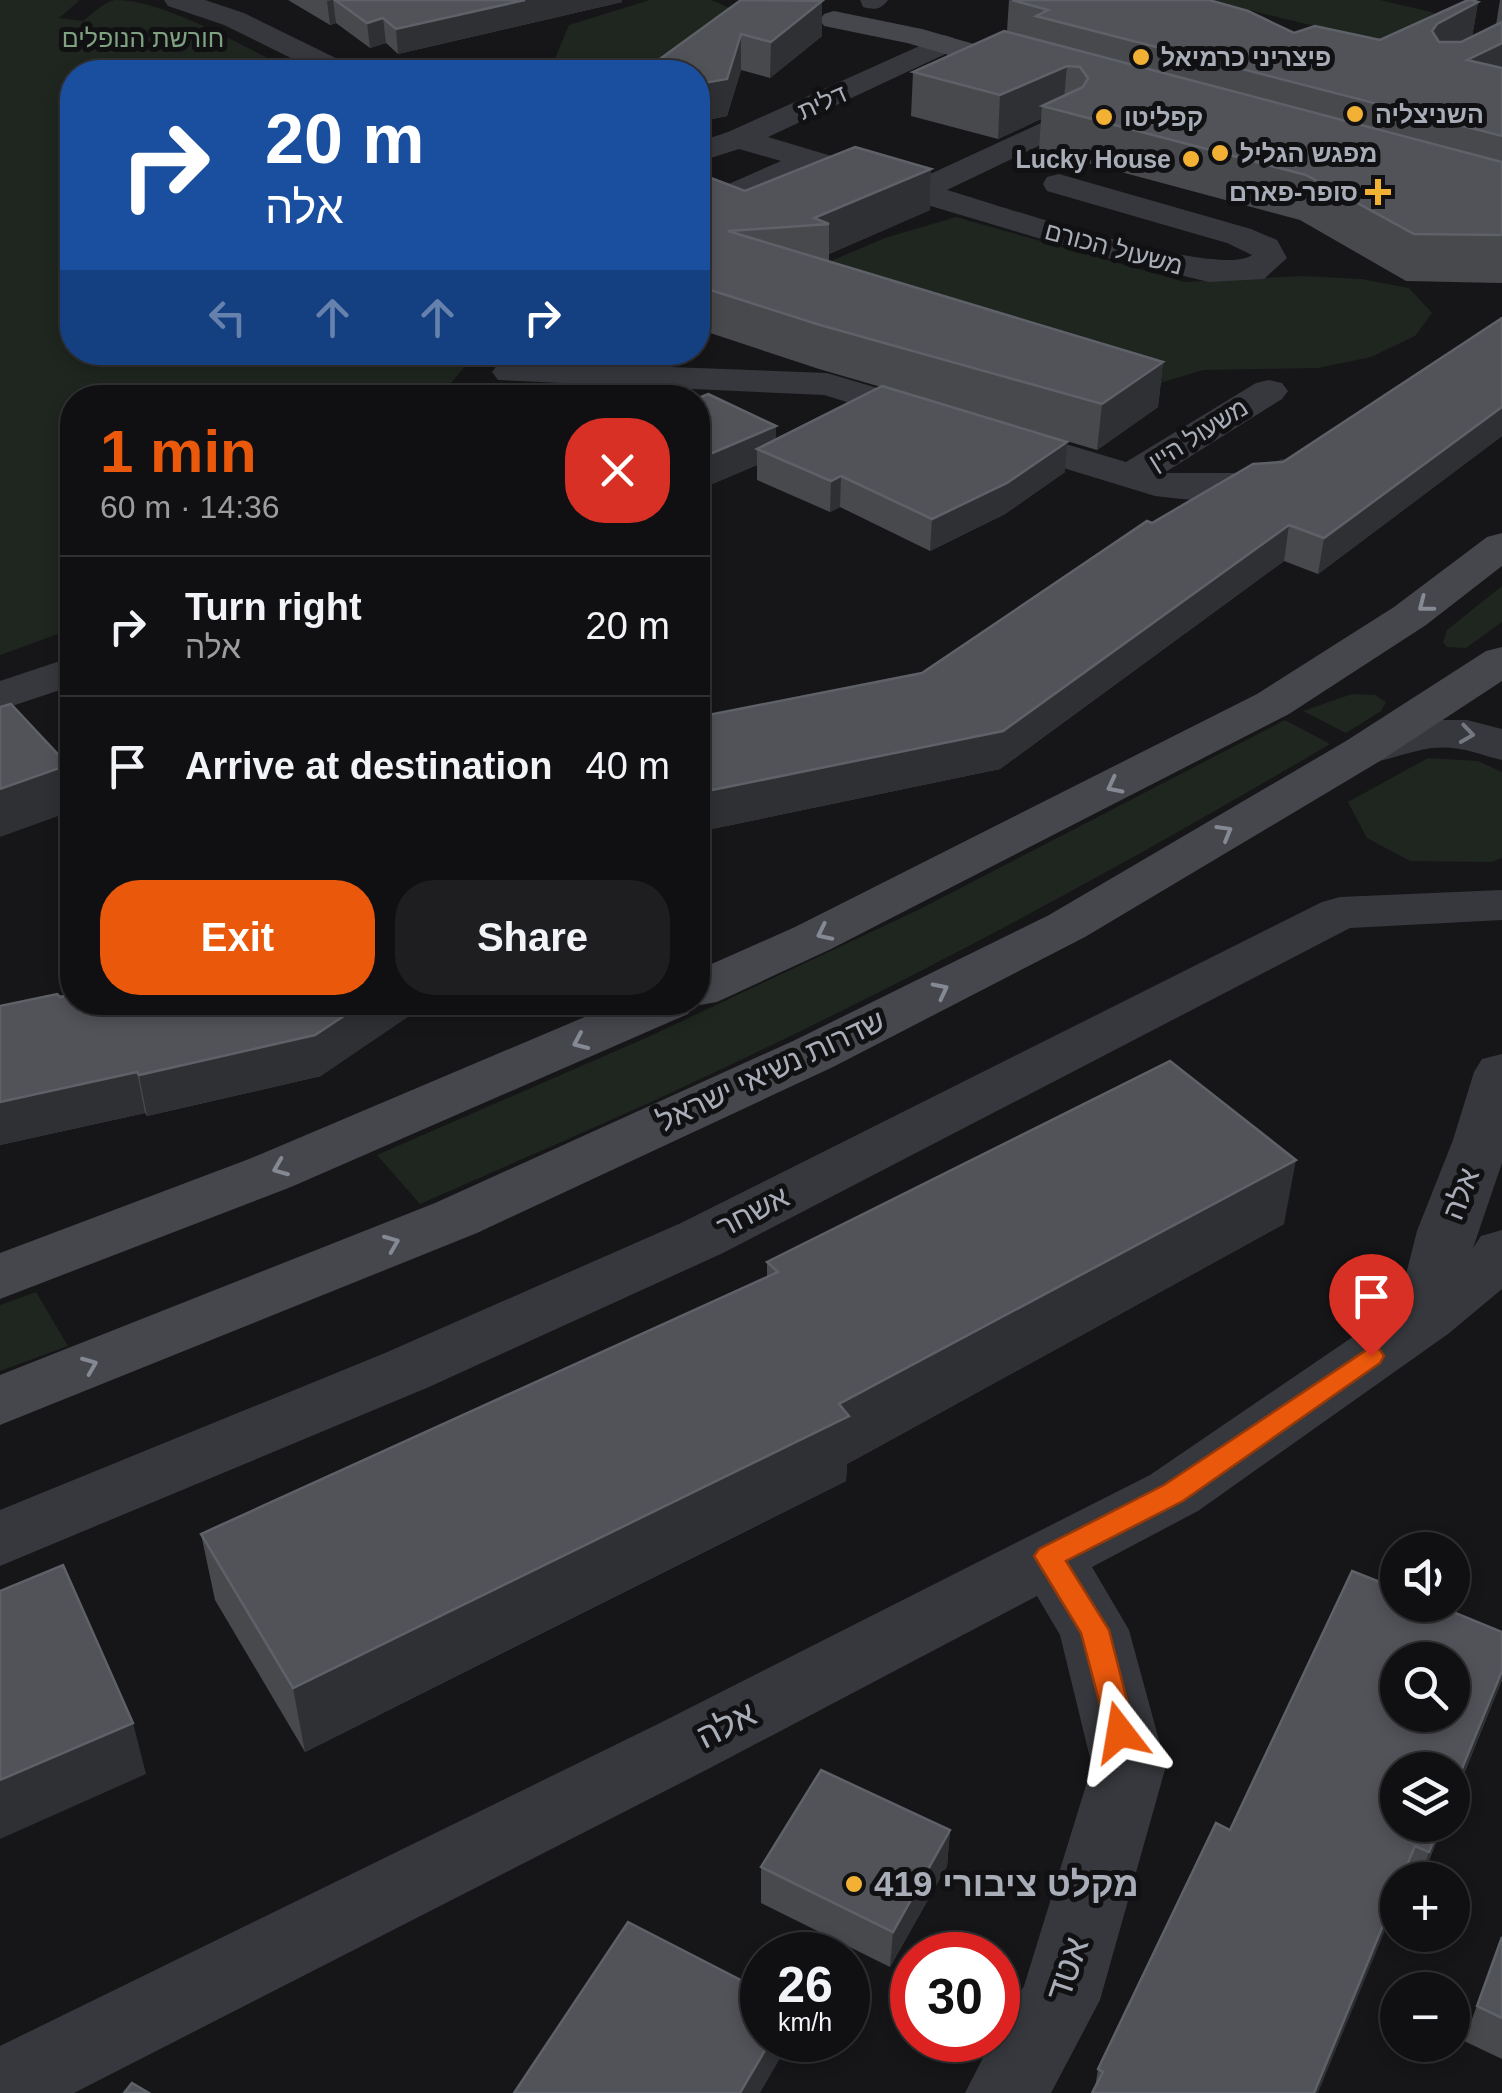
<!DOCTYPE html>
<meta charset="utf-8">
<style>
body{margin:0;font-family:Arial,Heebo,sans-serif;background:#1e1e20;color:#f1f3f6;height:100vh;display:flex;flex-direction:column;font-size:38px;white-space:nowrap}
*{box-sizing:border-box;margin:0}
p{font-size:32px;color:#9c9d9f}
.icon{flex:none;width:55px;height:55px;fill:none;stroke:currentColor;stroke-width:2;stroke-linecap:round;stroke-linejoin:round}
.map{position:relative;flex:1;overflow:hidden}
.drawer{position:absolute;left:60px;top:385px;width:650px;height:630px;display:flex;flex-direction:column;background:#101012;border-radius:40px;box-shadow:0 5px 15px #0003,0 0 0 2px #303032}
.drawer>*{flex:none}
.hud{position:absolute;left:60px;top:60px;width:650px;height:305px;border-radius:40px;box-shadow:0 5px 15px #0003,0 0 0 2px #303032;background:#1a4fa0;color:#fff;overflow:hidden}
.controls{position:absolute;left:1380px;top:1532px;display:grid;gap:20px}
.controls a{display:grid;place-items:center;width:90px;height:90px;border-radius:50%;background:#101012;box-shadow:0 5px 15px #0003,0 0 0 2px #303032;font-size:50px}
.speed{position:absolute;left:740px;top:1932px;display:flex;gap:20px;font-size:50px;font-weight:700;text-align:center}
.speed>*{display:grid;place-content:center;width:130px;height:130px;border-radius:50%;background:#101012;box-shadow:0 5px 15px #0003,0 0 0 2px #303032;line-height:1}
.speed small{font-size:25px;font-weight:400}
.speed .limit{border:15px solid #d22;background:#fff;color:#111}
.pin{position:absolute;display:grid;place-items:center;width:85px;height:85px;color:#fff;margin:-102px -42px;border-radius:50% 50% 50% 0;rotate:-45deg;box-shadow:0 0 10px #0007}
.pin .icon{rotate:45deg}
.me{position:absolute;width:110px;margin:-55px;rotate:346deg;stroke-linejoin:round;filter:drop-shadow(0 0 8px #0008)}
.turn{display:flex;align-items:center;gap:35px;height:210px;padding:0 40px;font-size:45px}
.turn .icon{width:130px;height:130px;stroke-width:2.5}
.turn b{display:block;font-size:70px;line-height:85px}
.lanes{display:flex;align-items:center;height:95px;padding:0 40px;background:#0003;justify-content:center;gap:50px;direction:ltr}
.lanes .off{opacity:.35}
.round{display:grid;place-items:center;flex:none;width:105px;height:105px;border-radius:40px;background:#1e1e20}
.overview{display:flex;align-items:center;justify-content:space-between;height:170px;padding:0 40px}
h1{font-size:60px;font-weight:800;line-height:75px;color:#ea580c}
.action{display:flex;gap:20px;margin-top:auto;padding:20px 40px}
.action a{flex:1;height:115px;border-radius:40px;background:#ea580c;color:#fff;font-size:40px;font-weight:800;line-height:115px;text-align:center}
.action a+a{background:#1e1e20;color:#f1f3f6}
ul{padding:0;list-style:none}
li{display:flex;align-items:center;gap:30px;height:140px;padding:0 40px;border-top:2px solid #303032}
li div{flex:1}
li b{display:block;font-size:38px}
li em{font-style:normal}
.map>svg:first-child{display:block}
.green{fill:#1e261f}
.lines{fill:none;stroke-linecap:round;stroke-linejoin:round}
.street{fill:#37383d;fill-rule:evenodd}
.secondary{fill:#45474d;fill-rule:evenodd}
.wall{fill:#47494d}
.shaded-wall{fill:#2f3033}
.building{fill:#525359;stroke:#5f6168;stroke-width:2.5;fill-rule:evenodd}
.oneway{stroke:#858993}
.oneway2{stroke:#757881}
.route{fill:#ea580c;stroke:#983908;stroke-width:2.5}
.poi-dot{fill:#f2b134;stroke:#111113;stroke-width:4}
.labels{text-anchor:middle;stroke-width:10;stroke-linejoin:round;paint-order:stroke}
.far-park-label{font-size:25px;fill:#7fa381;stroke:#111113}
.far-poi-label{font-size:25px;font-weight:bold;fill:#a8adb8;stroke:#111113;text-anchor:start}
.far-street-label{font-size:25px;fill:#a8adb8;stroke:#111113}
.street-label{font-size:30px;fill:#a8adb8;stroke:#111113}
.near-street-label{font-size:35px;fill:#a8adb8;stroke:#111113}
.near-poi-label{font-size:35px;font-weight:bold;fill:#a8adb8;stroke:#111113;text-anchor:start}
</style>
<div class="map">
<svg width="1502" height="2093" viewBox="0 0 1502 2093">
<rect width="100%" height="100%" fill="#161618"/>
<!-- green -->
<g class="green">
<path d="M0,0H80L59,18L83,21C92,14 104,2 115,0C168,0 249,51 297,72H72V352L466,353L463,369L439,397L72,398V629L0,655Z"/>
<path d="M650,0H711L737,11L677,72H543L551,68L569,25Z"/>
<path d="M1207,0H1380L1435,13L1421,21L1434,29L1443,57Z"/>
<path d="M956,217L1185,282L1302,276L1362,279L1409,288L1432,313L1415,336L1371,357L1318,368L1203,370L1147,387L812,269L885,238Z"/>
<path d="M1502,586V622L1466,648L1447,647L1443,642L1447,630Z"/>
<path d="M1352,694L1375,695L1386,702L1381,711L1346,733L1303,711Z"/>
<path d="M1285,720L1330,744C1124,866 913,980 696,1081C605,1124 512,1163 420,1204L377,1155L648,1037L920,909Z"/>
<path d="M1428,758L1478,761L1502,772V858L1492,862L1410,861L1367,838L1348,802Z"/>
<path d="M36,1292L68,1346L0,1371V1305Z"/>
</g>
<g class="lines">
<!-- street -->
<g class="street">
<path d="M164,0H205L244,13L352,66L356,72H319L224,25L168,6Z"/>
<path d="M860,0H888C881,10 874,10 863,7Z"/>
<path d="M944,35L954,38L959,44L954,50L768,137L915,181L1065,112L1076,114L1081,121L1076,128L947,190C995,204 1219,280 1252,255L1227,243L1047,191L1043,184L1047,177L1059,174L1251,229L1277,240L1287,258L1264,279L1209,282L1095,255L813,171L725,210H701L698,205L701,196L781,161L739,149L698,162V142L728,132Z"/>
<path d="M511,361L827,373L1126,462L1256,383L1269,380L1282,383L1288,391L1282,399L1164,473H1252L1282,459L1296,462L1302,471C1274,512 1199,501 1155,496L824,395L498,380L492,372L498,364Z"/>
<path d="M72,657V686L0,710V681Z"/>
<path d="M1433,720H1467L1502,729V760C1477,754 1459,745 1432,748C1402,752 1376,768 1346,761L1339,751L1346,741Z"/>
<path d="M1502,890V920L1350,928L723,1253L429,1387L0,1566V1510L385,1353L681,1223L1322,902L1340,897Z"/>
<path d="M1502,1054V1163L1473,1248L1481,1236L1502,1230V1289L1448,1334L1198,1511L1092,1567L1129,1630L1166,1766L1100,2000L1051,2093H965L992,2040H998V2031L1024,1986L1092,1766L1060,1635L1037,1596L710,1768L74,2093H0V2046L658,1724L1150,1475L1398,1306L1417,1231L1453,1140L1474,1072L1482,1059Z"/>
</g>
<!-- secondary -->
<g class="secondary">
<path d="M834,11L922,29L1046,65L1050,71L1046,77L1035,80L907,43L824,26L820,20L824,14Z"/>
<path d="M1502,533V566L1426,625L1289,714L831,949L717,1002L694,1006L688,1014L291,1187L0,1299V1253L249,1159L620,1002H698V970L795,927L1257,694L1394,607L1487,537Z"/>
<path d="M1502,647V681L1380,761L1085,937L833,1067L477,1233L0,1425V1375L435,1203L793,1041L1049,915L1346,741L1486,651Z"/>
</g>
</g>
<!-- wall -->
<g class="wall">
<path d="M288,0H622V2L398,54L386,43L370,48L336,23L330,25Z"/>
<path d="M1009,0L1294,33L1380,40L1478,2L1472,37L1496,25L1500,0H1502V283L1406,281L1300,220L1039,150L1041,119L998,139L911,116L913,72L1007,31Z"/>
<path d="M822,1V36L770,78L741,70L727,116L698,122V72H642Z"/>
<path d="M931,169L930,210L829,254V262L1163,362L1158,407L1097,450L979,415L1065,472L1005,514L930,551L840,507L830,512L757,480V465L698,490V398L776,440L881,387L819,369L698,329V173L745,191Z"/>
<path d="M1502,318V436L1318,574L1284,561L1000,769L707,830L698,837V717L922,673L1152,523L1283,462Z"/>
<path d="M60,997L321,1076L147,1116L145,1113L0,1145V1006Z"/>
<path d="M1284,1224L847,1464L846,1481L305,1752L215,1600L201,1534L767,1277V1262Z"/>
<path d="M1502,1632V1680L1421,1880H1398L1095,2088L1098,2069L1230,1830Z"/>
<path d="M950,1830L947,1866L890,1967L761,1903V1867Z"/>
<path d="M1502,1937V2059L1464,2041Z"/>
</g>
<!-- shaded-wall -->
<g class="shaded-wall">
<path d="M333,0L336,23L330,25L327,1Z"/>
<path d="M525,0H622V2L398,54L396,29Z"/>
<path d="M822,1V36L770,78L771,42Z"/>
<path d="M1478,2L1471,44L1430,66L1432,31L1437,24Z"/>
<path d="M383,18L386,43L370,48L367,23Z"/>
<path d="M741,34V70L727,116L698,122V84Z"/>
<path d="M1502,43V81L1467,60Z"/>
<path d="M1067,66L1063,109L1042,106L1041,119L998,139L1000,95Z"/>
<path d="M931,169L930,210L829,254V224L814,218Z"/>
<path d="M1163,362L1158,407L1097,450L1102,404Z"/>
<path d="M1502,407V436L1318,574L1324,538Z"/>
<path d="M776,426V457L757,449V465L698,490V459Z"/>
<path d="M1067,442L1065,472L1005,514L930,551L932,519Z"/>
<path d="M841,476L840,507L830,512L831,481Z"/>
<path d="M1289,525L1284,561L1000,769L707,830L698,837V797L707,791Z"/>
<path d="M68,765L72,785V811L0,837V789Z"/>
<path d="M365,1002H430L321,1076L147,1116L139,1075Z"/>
<path d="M137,1072L145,1113L0,1145V1102Z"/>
<path d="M1296,1160L1284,1224L847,1464L846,1481L305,1752L293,1688L839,1404Z"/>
<path d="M1502,1671V1680L1452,1802V1793Z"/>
<path d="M133,1723L146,1774L0,1839V1780Z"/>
<path d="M1440,1825H1443L1420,1880L1429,1852Z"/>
<path d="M950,1830L947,1866L890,1967L893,1932Z"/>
<path d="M1415,1846L1405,1880H1401Z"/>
<path d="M1398,1889V1899L1318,2093H1314Z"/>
<path d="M771,2040L790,2041L760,2093H740Z"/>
</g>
<!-- building -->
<g class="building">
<path d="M335,0H525L396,29L383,18L367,23Z"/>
<path d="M741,0L822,1L771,42L741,34L727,79L698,84V72H642Z"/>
<path d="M1012,0H1209L1248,11L1294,33L1315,26L1380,40L1468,0H1472L1478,2L1437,24L1432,31L1439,42H1461L1502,22V43L1467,60L1502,68V136L1036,16L1048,10Z"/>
<path d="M1004,31L1502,162V235L1414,234L1306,175L1042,106L1083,87L1088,78L1080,67L1067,66L1000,95L913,72Z"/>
<path d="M855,147L931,169L814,218L829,224L728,231L1163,362L1102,404L820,325L698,286V173L745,191Z"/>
<path d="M1502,318V407L1324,538L1289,525L1003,731L707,791L698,797V717L922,673L1147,521L1152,523L1253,464L1283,462Z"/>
<path d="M882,386L1067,442L1007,483L932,519L841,476L831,481L757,449Z"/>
<path d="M708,394L776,426L698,459V398Z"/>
<path d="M11,704L68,765L0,789V707Z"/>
<path d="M57,994L60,997L72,994V1002H365L315,1035L139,1075L137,1072L0,1102V1006Z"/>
<path d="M1170,1061L1296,1160L839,1404L849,1416L293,1688L201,1534L778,1272L767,1262Z"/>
<path d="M63,1565L133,1723L0,1780V1591Z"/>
<path d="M1352,1571L1398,1589V1605H1436L1502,1632V1671L1452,1793V1770H1398V1825H1440L1429,1852L1415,1846L1401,1880H1398V1889L1314,2093H1092L1103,2072L1098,2069L1216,1823L1230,1830ZM1398,1660H1452V1715H1398Z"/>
<path d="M821,1770L950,1830L893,1932L761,1867Z"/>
<path d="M628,1922L762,1991V2040H771L740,2093H514Z"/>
<path d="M1502,1937V2018L1477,2006Z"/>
<path d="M132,2083L149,2093H124Z"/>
</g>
<!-- one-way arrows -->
<defs><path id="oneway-chevron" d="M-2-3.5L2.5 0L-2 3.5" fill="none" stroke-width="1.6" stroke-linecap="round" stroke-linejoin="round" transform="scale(2.5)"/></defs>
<g class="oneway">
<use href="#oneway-chevron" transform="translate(1425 605) rotate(142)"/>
<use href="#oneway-chevron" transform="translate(1114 786) rotate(153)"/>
<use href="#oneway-chevron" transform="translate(1225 832) rotate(-30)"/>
<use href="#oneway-chevron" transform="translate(824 933) rotate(154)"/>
<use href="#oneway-chevron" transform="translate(941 990) rotate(-27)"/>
<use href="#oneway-chevron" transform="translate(580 1042) rotate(156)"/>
<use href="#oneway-chevron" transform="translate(280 1168) rotate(158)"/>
<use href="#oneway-chevron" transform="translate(392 1243) rotate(-22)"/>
<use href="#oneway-chevron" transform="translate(90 1365) rotate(-22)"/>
</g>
<use class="oneway2" href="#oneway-chevron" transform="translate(1467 734) rotate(8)"/>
<!-- route -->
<path class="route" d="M1371,1347L1380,1350L1384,1356L1380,1363L1183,1501L1066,1561L1109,1630L1135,1732L1131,1742L1120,1745L1110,1742L1081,1633L1034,1556L1039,1549L1164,1485Z"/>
<!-- markers -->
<g class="poi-dot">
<circle cx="1141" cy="57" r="10"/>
<circle cx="1355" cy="114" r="10"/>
<circle cx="1104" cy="117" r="10"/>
<circle cx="1220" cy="153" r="10"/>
<circle cx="1191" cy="159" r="10"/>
<path d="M1373 177h10v10h10v10h-10v10h-10v-10h-10v-10h10z"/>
<circle cx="854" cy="1884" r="10"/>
</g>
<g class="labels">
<!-- far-park labels -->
<g class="far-park-label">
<text x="143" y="47">חורשת הנופלים</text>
</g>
<!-- far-poi labels -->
<g class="far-poi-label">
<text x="1161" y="66">פיצריני כרמיאל</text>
<text x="1375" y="123">השניצליה</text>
<text x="1124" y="126">קפליטו</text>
<text x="1240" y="162">מפגש הגליל</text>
<text x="1171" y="168" text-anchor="end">Lucky House</text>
<text x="1358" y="201" text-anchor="end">סופר-פארם</text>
</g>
<!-- far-street labels -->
<g class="far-street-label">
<text transform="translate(822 102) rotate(-24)" y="9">דלית</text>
<text transform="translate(1114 248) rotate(15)" y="9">משעול הכורם</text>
<text transform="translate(1198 434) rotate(-32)" y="9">משעול היין</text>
</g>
<!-- street labels -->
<g class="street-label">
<text transform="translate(771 1071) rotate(-25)" y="10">שדרות נשיאי ישראל</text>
<text transform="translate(1461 1194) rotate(-69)" y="10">אלה</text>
<text transform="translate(753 1212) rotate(-27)" y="10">אשחר</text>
</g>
<!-- near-street labels -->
<g class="near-street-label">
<text transform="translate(726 1725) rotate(-27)" y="12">אלה</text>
<text transform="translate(1067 1969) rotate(-71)" y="12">אטד</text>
</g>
<!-- near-poi labels -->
<g class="near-poi-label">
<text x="874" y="1896">מקלט ציבורי 419</text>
</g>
</g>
</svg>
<div class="controls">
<a><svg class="icon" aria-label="sound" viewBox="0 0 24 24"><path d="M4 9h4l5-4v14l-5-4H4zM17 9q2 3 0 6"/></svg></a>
<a><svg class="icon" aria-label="search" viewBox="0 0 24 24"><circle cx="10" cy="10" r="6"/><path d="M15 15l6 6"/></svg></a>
<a><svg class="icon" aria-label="layers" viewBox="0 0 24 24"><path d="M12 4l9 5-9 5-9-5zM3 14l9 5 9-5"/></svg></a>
<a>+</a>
<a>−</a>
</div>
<div class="speed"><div>26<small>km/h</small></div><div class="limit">30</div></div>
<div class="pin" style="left:1371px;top:1356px;background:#d93025"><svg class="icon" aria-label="arrive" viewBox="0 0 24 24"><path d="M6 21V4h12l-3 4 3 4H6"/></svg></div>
<svg class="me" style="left:1120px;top:1732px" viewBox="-20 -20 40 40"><path d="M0-17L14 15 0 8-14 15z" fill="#ea580c" stroke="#fff" stroke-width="4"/></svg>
<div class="hud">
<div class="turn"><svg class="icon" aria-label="right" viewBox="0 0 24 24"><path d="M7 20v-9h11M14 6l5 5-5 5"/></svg><div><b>20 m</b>אלה</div></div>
<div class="lanes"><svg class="icon off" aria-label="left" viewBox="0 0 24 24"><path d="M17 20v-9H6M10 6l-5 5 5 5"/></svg><svg class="icon off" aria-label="ahead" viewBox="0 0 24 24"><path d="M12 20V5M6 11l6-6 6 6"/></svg><svg class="icon off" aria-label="ahead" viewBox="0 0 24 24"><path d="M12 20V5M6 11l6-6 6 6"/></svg><svg class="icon" aria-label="right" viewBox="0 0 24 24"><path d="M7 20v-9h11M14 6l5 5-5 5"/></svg></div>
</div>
<section class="drawer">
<div class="overview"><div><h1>1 min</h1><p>60 m · 14:36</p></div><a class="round" style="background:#d93025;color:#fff"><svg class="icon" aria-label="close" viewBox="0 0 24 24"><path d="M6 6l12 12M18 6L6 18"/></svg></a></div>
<ul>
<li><svg class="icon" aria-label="right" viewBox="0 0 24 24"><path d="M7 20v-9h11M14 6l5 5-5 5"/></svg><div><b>Turn right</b><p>אלה</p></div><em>20 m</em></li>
<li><svg class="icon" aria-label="arrive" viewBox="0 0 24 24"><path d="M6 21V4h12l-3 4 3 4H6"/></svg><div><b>Arrive at destination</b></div><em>40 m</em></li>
</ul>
<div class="action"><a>Exit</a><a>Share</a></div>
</section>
</div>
